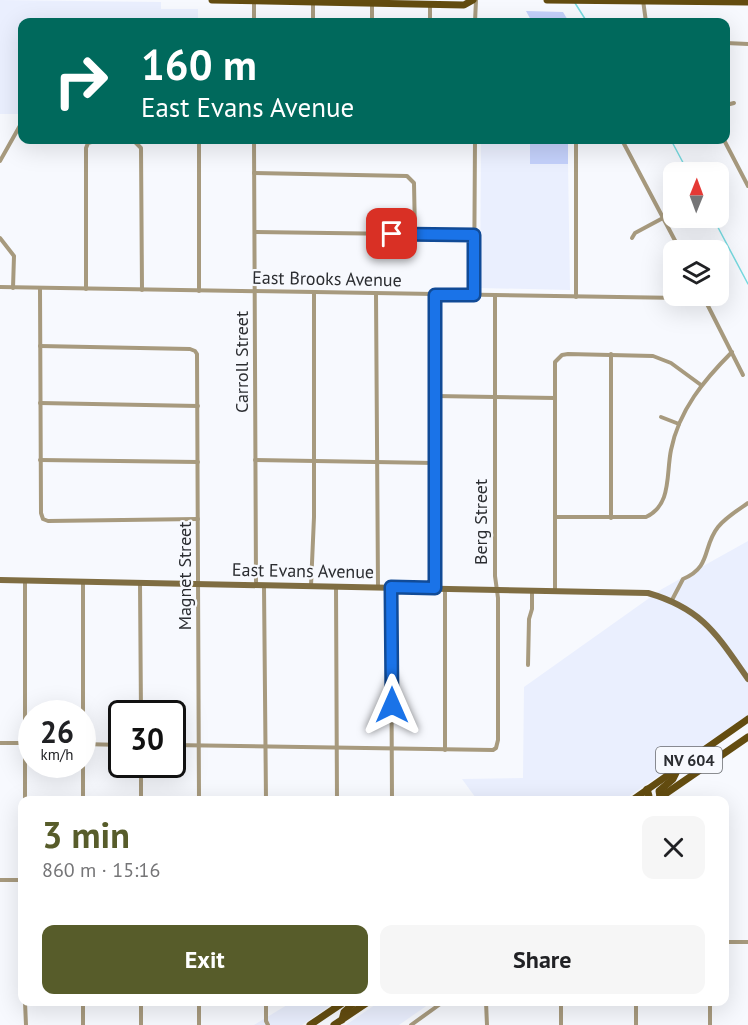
<!DOCTYPE html>
<meta charset="utf-8">
<style>
body{margin:0;font-family:"PT Sans",sans-serif;background:#f6f6f6;color:#202124;height:100vh;display:flex;flex-direction:column;font-size:22px;white-space:nowrap}
*{box-sizing:border-box;margin:0}
p{font-size:20px;color:#757577}
.icon{flex:none;width:33px;height:33px;fill:none;stroke:currentColor;stroke-width:2;stroke-linecap:round;stroke-linejoin:round}
.map{position:relative;flex:1;overflow:hidden}
.sheet{position:absolute;left:18px;top:796px;width:711px;height:210px;display:flex;flex-direction:column;background:#fff;border-radius:12px;box-shadow:0 6px 24px #0002}
.sheet>*{flex:none}
.hud{position:absolute;left:18px;top:18px;width:712px;height:126px;border-radius:12px;box-shadow:0 6px 24px #0002;background:#00695c;color:#fff;overflow:hidden}
.needle{width:39px;rotate:1deg}
.buttons{position:absolute;left:663px;top:162px;display:grid;gap:12px}
.buttons a{display:grid;place-items:center;width:66px;height:66px;border-radius:12px;background:#fff;box-shadow:0 6px 24px #0002;font-size:30px}
.speed{position:absolute;left:18px;top:700px;display:flex;gap:12px;font-size:30px;font-weight:700;text-align:center}
.speed>*{display:grid;place-content:center;width:78px;height:78px;border-radius:50%;background:#fff;box-shadow:0 6px 24px #0002;line-height:1}
.speed small{font-size:15px;font-weight:400}
.speed .limit{border:3px solid #111;border-radius:9px;background:#fff;color:#111}
.pin{position:absolute;display:grid;place-items:center;width:51px;height:51px;color:#fff;margin:-26px;border-radius:12px;box-shadow:0 3px 9px #0006}
.me{position:absolute;width:66px;margin:-33px;rotate:0deg;stroke-linejoin:round;filter:drop-shadow(0 0 4px #0008)}
.turn{display:flex;align-items:center;gap:21px;height:126px;padding:0 24px;font-size:27px}
.turn .icon{width:78px;height:78px;stroke-width:2.5}
.turn b{display:block;font-size:42px;line-height:51px}
.round{display:grid;place-items:center;flex:none;width:63px;height:63px;border-radius:12px;background:#f6f6f6}
.summary{display:flex;align-items:center;justify-content:space-between;height:102px;padding:0 24px}
h1{font-size:36px;font-weight:700;line-height:45px;color:#575c2a}
.action{display:flex;gap:12px;margin-top:auto;padding:12px 24px}
.action a{flex:1;height:69px;border-radius:12px;background:#575c2a;color:#fff;font-size:24px;font-weight:700;line-height:69px;text-align:center}
.action a+a{background:#f6f6f6;color:#202124}
.map>svg:first-child{display:block}
.built{fill:#eaeffe}
.green{fill:#c4d1fb}
.lines{fill:none;stroke-linecap:round;stroke-linejoin:round}
.stream{stroke:#77dbe1;stroke-width:1.5}
.street{stroke:#a79a7e;stroke-width:4}
.secondary{stroke:#7f6d42;stroke-width:6}
.primary{stroke:#634c10;stroke-width:7}
.route-casing{stroke:#114b97;stroke-width:15}
.route{stroke:#1a73e8;stroke-width:10}
.labels{text-anchor:middle;stroke-width:4.5;stroke-linejoin:round;paint-order:stroke}
.shield{fill:#f7f9fe;stroke:#686a6e;stroke-width:1.5}
.shield-label{font-size:16px;font-weight:bold;fill:#2b2d31}
.street-label{font-size:18px;fill:#2b2d31;stroke:#f7f9fe}
</style>
<div class="map">
<svg width="748" height="1025" viewBox="0 0 748 1025">
<rect width="100%" height="100%" fill="#f7f9fe"/>
<!-- built -->
<g class="built">
<path d="M0,0L161,2V9H198V22H22V109L18,110L19,114H0Z"/>
<path d="M481,140H530V164H568L570,290L480,288Z"/>
<path d="M748,541V715L622,801H478L462,779L523,778L524,687L662,589Z"/>
<path d="M292,1002H335L302,1025H254Z"/>
<path d="M379,1002H432L399,1025H346Z"/>
</g>
<!-- green -->
<g class="green">
<path d="M526,11L563,12L569,22H532Z"/>
<rect x="530" y="140" width="38" height="24"/>
</g>
<g class="lines">
<!-- stream -->
<g class="stream">
<path d="M575,3L587,22"/>
<path d="M671,140L688,172"/>
<path d="M713,218L748,284"/>
</g>
<!-- street -->
<g class="street">
<path d="M643,0L646,22"/>
<path d="M254,1V22"/>
<path d="M313,22V2"/>
<path d="M372,22V2"/>
<path d="M430,22V5"/>
<path d="M475,22L476,0"/>
<path d="M726,43L748,44"/>
<path d="M726,105L734,103"/>
<path d="M199,140V291"/>
<path d="M254,140L256,585"/>
<path d="M622,140L680,250"/>
<path d="M724,140L748,186"/>
<path d="M0,161L22,122"/>
<path d="M254,173L407,176L414,183L415,234"/>
<path d="M255,232L475,235"/>
<path d="M0,238L14,256L13,288"/>
<path d="M632,238L635,233L663,218"/>
<path d="M0,287L681,298L690,296"/>
<path d="M40,288L41,513L43,519L48,521L198,519"/>
<path d="M86,289V148L88,143L98,140L134,141L141,148L142,290"/>
<path d="M376,294L378,587"/>
<path d="M435,295V588"/>
<path d="M474,295L475,140"/>
<path d="M703,296L743,375"/>
<path d="M576,297V140"/>
<path d="M40,346L190,349L195,351L197,354L199,801"/>
<path d="M435,396L555,398"/>
<path d="M40,403L198,406"/>
<path d="M661,417L679,424"/>
<path d="M40,460L198,462"/>
<path d="M255,460L435,463"/>
<path d="M555,517H646C672,505 666,474 671,450C679,410 704,380 732,352"/>
<path d="M611,518V354"/>
<path d="M25,581V801"/>
<path d="M83,582V801"/>
<path d="M140,583L141,714"/>
<path d="M264,586L266,801"/>
<path d="M311,586L314,517V293"/>
<path d="M336,586L337,801"/>
<path d="M391,588L392,801"/>
<path d="M445,588V750"/>
<path d="M555,589V362L562,355L568,354L653,356L671,363L701,385"/>
<path d="M672,600L683,579C712,567 702,547 718,527C726,517 738,510 748,503"/>
<path d="M528,665L529,619L532,609V590"/>
<path d="M0,743H32"/>
<path d="M83,744L122,745"/>
<path d="M172,745L493,750L496,748L498,740V598L495,576V295"/>
<path d="M141,765V801"/>
<path d="M0,880H22"/>
<path d="M724,942H748"/>
<path d="M25,1002L26,1025"/>
<path d="M83,1002V1025"/>
<path d="M141,1002V1025"/>
<path d="M199,1002V1025"/>
<path d="M266,1002V1021L268,1025"/>
<path d="M486,1002L487,1025"/>
<path d="M561,1002V1025"/>
<path d="M411,1025L443,1002"/>
<path d="M636,1025V1002"/>
<path d="M710,1025V1002"/>
</g>
<!-- secondary -->
<path class="secondary" d="M0,580L648,593C703,609 717,635 748,679"/>
<!-- primary -->
<g class="primary">
<path d="M212,0L464,5L473,0"/>
<path d="M547,0L748,2"/>
<path d="M660,797L659,791L673,779L678,769"/>
<path d="M631,801L748,719"/>
<path d="M645,801L649,796L647,789"/>
<path d="M655,801L748,737"/>
<path d="M342,1020L344,1012L355,1002"/>
<path d="M310,1025L344,1002"/>
<path d="M334,1025L368,1002"/>
</g>
</g>
<g class="lines">
<!-- route casing -->
<g class="route-casing">
<path id="route" d="M392,705L391,587L435,588V295H474V235L392,234"/>
</g>
<!-- route -->
<use href="#route" class="route"/>
</g>
<g class="labels">
<!-- shield labels -->
<rect class="shield" x="656" y="747" width="66" height="26" rx="4.5"/>
<g class="shield-label">
<text x="689" y="766">NV 604</text>
</g>
<!-- street labels -->
<g class="street-label">
<text transform="translate(327 279) rotate(1)" y="6">East Brooks Avenue</text>
<text transform="translate(242 362) rotate(-90)" y="6">Carroll Street</text>
<text transform="translate(481 522) rotate(-90)" y="6">Berg Street</text>
<text transform="translate(303 571) rotate(1)" y="6">East Evans Avenue</text>
<text transform="translate(185 576) rotate(-90)" y="6">Magnet Street</text>
</g>
</g>
</svg>
<div class="buttons">
<a><svg class="needle" viewBox="-14 -14 28 28"><path d="M0-13l5 13h-10z" fill="#e53935"/><path d="M0 13l5-13h-10z" fill="#757577"/></svg></a>
<a><svg class="icon" aria-label="layers" viewBox="0 0 24 24"><path d="M12 4l9 5-9 5-9-5zM3 14l9 5 9-5"/></svg></a>
</div>
<div class="speed"><div>26<small>km/h</small></div><div class="limit">30</div></div>
<div class="pin" style="left:392px;top:234px;background:#d93025"><svg class="icon" aria-label="arrive" viewBox="0 0 24 24"><path d="M6 21V4h12l-3 4 3 4H6"/></svg></div>
<svg class="me" style="left:392px;top:705px" viewBox="-20 -20 40 40"><path d="M0-17L14 15 0 8-14 15z" fill="#1a73e8" stroke="#fff" stroke-width="4"/></svg>
<div class="hud">
<div class="turn"><svg class="icon" aria-label="right" viewBox="0 0 24 24"><path d="M7 20v-9h11M14 6l5 5-5 5"/></svg><div><b>160 m</b>East Evans Avenue</div></div>
</div>
<section class="sheet">
<div class="summary"><div><h1>3 min</h1><p>860 m · 15:16</p></div><a class="round"><svg class="icon" aria-label="close" viewBox="0 0 24 24"><path d="M6 6l12 12M18 6L6 18"/></svg></a></div>
<div class="action"><a>Exit</a><a>Share</a></div>
</section>
</div>
